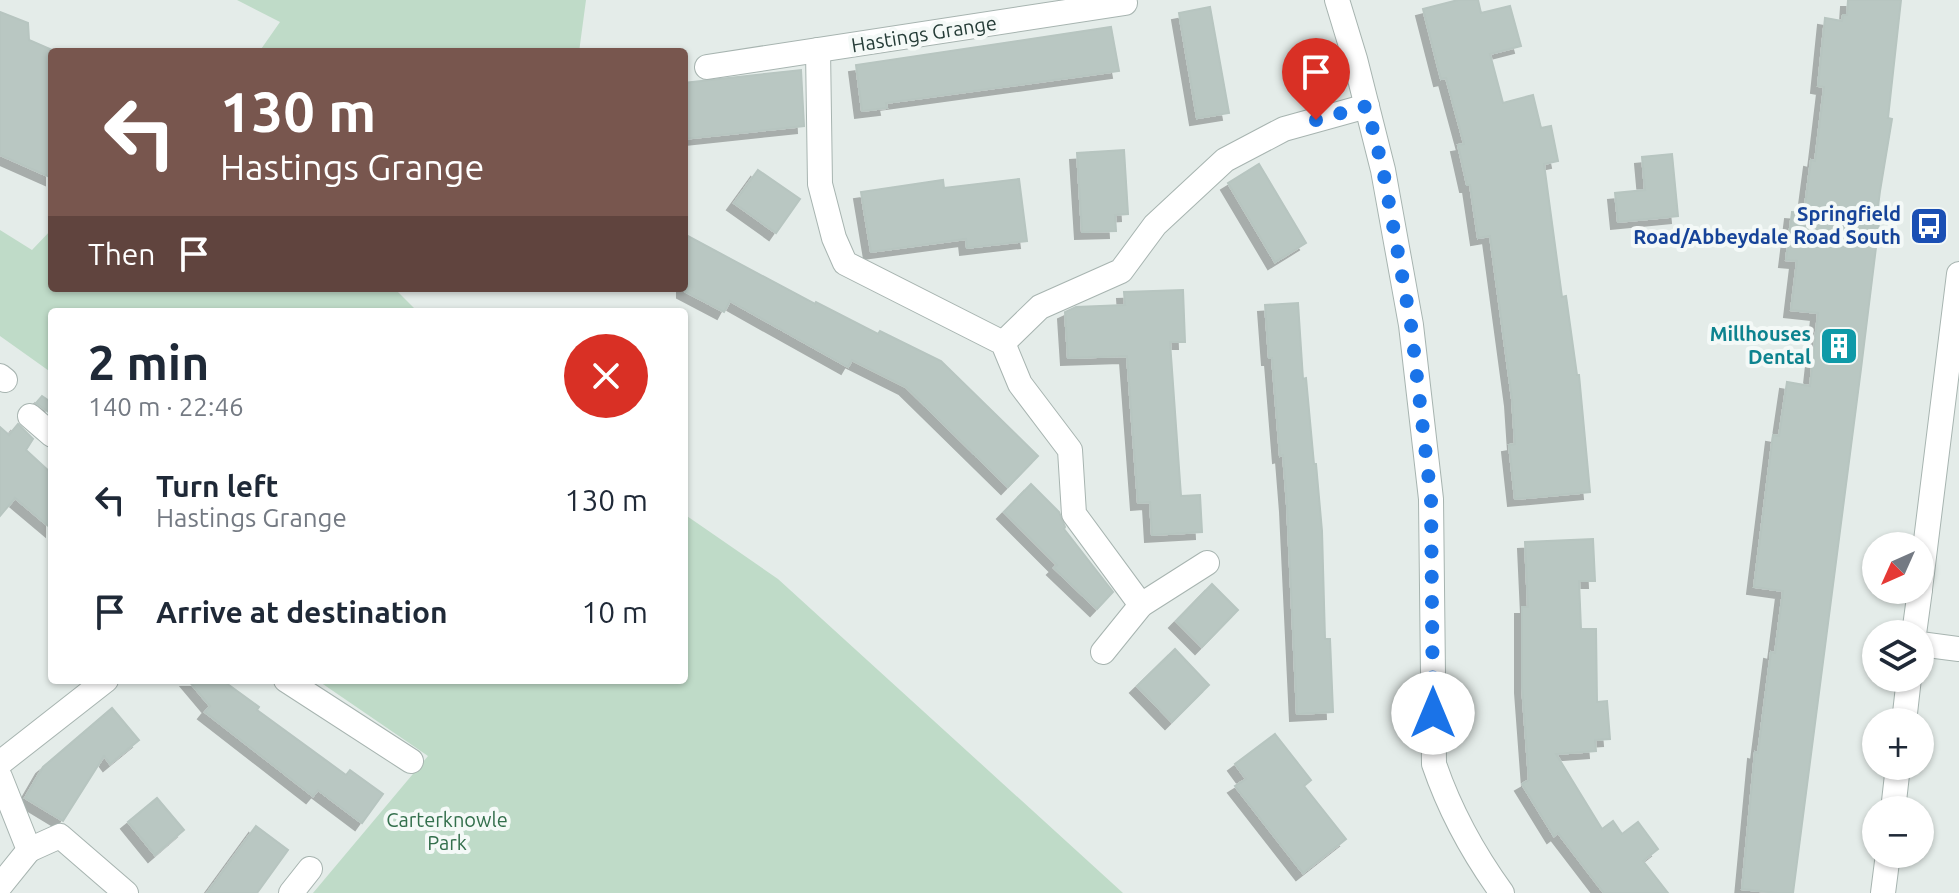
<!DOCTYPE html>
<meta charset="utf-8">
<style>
body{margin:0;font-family:Ubuntu,sans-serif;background:#f2f2f3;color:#1f2937;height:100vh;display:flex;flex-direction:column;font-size:30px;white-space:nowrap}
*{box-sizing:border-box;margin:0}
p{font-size:26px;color:#747a83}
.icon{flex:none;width:44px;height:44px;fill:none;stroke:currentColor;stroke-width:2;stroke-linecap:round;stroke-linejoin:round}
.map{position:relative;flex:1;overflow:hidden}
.side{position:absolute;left:48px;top:308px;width:640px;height:376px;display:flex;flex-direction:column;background:#fff;border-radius:8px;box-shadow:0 2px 6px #0004}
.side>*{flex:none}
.top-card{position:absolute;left:48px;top:48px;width:640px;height:244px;border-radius:8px;box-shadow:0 2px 6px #0004;background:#78564e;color:#fff;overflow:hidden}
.needle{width:52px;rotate:225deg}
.tools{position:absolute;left:1862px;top:532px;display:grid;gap:16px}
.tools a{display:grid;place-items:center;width:72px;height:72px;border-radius:50%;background:#fff;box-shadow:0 2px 6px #0004;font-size:40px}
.pin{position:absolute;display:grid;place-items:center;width:68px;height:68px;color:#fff;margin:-82px -34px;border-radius:50% 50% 50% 0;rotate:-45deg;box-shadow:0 0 8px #0007}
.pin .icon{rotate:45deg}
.me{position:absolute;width:88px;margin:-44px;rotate:0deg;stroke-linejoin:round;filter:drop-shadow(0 0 6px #0008)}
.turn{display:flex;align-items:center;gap:28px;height:168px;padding:0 40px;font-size:36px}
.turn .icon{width:104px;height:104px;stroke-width:2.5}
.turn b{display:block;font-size:56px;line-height:68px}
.then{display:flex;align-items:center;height:76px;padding:0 40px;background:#0003;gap:16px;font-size:30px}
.round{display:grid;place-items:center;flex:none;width:84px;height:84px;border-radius:42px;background:#f2f2f3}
.head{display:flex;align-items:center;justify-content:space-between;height:136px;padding:0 40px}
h1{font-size:48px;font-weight:700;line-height:60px}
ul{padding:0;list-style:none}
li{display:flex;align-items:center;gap:24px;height:112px;padding:0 40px}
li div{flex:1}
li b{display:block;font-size:30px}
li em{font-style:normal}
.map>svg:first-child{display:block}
.green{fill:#bfdbc8}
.building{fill:#b9c7c2;stroke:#b7c5c0;stroke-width:2;filter:url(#shadow)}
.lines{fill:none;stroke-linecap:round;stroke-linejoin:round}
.street-casing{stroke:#a7b4b0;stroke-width:26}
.street{stroke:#fff;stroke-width:24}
.route{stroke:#1a73e8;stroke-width:14;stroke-dasharray:0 25.2}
.labels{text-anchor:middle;stroke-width:8;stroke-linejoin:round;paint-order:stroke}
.street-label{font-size:20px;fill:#253c37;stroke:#f4f9f7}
.transit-label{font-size:20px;font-weight:bold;fill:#164399;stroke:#f4f9f7;text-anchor:end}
.culture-label{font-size:20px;font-weight:bold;fill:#0d838f;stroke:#f4f9f7;text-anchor:end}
.park-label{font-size:20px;fill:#336f4c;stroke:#f4f9f7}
</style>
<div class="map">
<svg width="1959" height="893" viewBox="0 0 1959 893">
<defs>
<filter id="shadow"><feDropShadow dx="-7" dy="7" stdDeviation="0" flood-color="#0004"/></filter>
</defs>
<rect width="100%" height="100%" fill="#e4ece9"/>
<!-- green -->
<g class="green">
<path d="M237,0H586L579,52H259L280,22Z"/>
<path d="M52,229V288H394L418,312H52V373L0,336V230L32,250Z"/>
<path d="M684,514L778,579L1123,893H313L428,756L317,680H684Z"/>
</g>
<!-- building -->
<g class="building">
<path d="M1458,0H1478L1481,13L1510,6L1521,46L1490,54L1503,103L1533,95L1541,128L1551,126L1558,161L1544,164L1562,297L1566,296L1577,375H1579L1590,492L1515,499L1509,445L1515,444L1512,399L1490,236L1478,238L1470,185H1467L1458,145L1464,144L1446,78L1441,79L1423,9Z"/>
<path d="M1848,0H1901L1888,118L1892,119L1880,191L1876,223H1879L1861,369L1793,893H1777L1742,889L1755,752L1758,753L1771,652L1775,653L1783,591L1754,587L1773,435L1779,436L1787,382L1810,386L1818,313L1791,310L1797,261L1786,260L1792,212L1804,213L1811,160L1815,161L1824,87L1818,86L1825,18L1842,21L1843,15H1847Z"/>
<path d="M1210,7L1229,113L1197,118L1179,13Z"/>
<path d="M0,12L28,23L29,40L52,50V178L0,155Z"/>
<path d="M1111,27L1119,71L886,103L887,108L862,111L856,65Z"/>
<path d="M801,70L804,126L684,139V83Z"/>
<path d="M1124,150L1128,214L1115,215L1116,231L1082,232L1077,153Z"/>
<path d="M1672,154L1678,216L1618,222L1615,193L1645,190L1642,157Z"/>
<path d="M1259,164L1306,243L1275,262L1228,183Z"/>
<path d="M758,170L800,199L776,233L734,203Z"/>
<path d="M1019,179L1027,241L967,248L966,239L871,252L861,192L943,180L944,188Z"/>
<path d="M684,234L815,304L816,302L878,334L880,331L941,361L1038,456L1008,487L906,387L852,360L848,367L730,301L724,312L684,291Z"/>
<path d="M1183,290L1185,342H1170L1181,496L1200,495L1202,532L1152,535L1150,502L1138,503L1127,356L1068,358L1065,312L1076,307L1125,305L1124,292Z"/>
<path d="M1298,303L1303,379L1306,378L1314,464H1316L1322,531L1325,639H1330L1333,712L1297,714L1287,505L1283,455L1280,456L1272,358H1269L1265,305Z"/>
<path d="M42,396L52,403L50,413L36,403Z"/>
<path d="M18,424L33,439L26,450L52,474V529L15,498L0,516V427L9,435Z"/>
<path d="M1031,484L1059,512L1065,527L1064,529L1113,592L1097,609L1054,568L1057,565L1004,512Z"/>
<path d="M1593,539L1595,581H1579L1581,629H1596L1597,702L1607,701L1610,739L1595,740L1596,751L1556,754L1602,829L1613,821L1622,834L1638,822L1658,849L1643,861L1668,893H1604L1558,833L1554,836L1522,784L1529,780L1522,686V607H1528L1525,542Z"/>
<path d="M1212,584L1238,610L1202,647L1176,621Z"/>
<path d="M1175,649L1209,685L1172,722L1137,686Z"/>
<path d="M188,680H222L259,707L257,710L346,775L350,770L383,794L362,823L318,790L313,796L205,712L210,706Z"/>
<path d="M112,708L139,740L110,764L104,756L63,821L25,798L43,767Z"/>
<path d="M1275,734L1311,780L1304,786L1346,839L1303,873L1235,786L1246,779L1235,764Z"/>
<path d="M157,798L184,830L155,855L128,822Z"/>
<path d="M256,826L288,850L257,893H207Z"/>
</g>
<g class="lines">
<!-- street casing -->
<g class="street-casing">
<g id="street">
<path d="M1337,0L1355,59L1383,170L1411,325L1431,499L1434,764C1450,811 1473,853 1502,893"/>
<path d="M818,50L820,184L834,238L845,263L1003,343L1020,384L1070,450L1074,514L1141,605"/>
<path d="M707,67L1125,3"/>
<path d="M1003,343L1040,307L1121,271L1155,225L1225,160L1284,129L1367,106"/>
<path d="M0,376L5,380"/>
<path d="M30,416L52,435"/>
<path d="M1920,589L1959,274"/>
<path d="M1914,634L1920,590"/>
<path d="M1920,644L1959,649"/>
<path d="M1103,652L1141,605L1207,563"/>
<path d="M286,680L411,761"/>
<path d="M1904,722L1909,678"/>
<path d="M0,763L106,680"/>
<path d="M0,777L29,850L0,886"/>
<path d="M1893,810L1898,766"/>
<path d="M29,850L60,836L126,893"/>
<path d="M291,893L310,869"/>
<path d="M1883,893L1888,854"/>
</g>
</g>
<!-- street -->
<use href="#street" class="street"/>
</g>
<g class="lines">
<!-- route -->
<path class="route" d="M1316,120L1367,106L1383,170L1411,325L1431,499L1433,713"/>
</g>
<!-- icons -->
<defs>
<g id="bus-square" transform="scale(2)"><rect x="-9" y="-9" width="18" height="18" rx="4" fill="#1a4fb4" stroke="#f4f9f7"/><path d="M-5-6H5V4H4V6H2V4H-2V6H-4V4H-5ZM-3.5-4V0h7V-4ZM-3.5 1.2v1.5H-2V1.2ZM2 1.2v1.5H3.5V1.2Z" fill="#fff"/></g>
<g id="building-square" transform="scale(2)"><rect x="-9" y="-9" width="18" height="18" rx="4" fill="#0f9aa8" stroke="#f4f9f7"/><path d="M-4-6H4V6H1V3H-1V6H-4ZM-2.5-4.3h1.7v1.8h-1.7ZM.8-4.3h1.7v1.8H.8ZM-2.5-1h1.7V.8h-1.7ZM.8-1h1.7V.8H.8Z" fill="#fff"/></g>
</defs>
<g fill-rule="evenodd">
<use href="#bus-square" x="1929" y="226"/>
<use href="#building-square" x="1839" y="346"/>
</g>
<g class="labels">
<!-- street labels -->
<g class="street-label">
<text transform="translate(924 34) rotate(-9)" y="7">Hastings Grange</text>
</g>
<!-- transit labels -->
<g class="transit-label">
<text x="1901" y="221">Springfield<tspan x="1901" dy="23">Road/Abbeydale Road South</tspan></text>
</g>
<!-- culture labels -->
<g class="culture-label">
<text x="1811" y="341">Millhouses<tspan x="1811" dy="23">Dental</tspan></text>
</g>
<!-- park labels -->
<g class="park-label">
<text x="447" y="827">Carterknowle<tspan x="447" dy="23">Park</tspan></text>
</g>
</g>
</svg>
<div class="tools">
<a><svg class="needle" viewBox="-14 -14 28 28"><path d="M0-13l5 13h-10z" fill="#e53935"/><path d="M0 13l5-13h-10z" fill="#747a83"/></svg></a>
<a><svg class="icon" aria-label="layers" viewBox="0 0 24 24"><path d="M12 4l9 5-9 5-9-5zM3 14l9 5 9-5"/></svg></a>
<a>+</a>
<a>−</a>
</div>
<div class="pin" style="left:1316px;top:120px;background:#d93025"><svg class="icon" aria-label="arrive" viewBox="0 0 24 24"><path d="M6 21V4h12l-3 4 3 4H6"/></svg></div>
<svg class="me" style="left:1433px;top:713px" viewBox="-20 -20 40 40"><circle r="19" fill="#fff"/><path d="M0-13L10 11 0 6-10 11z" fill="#1a73e8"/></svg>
<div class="top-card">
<div class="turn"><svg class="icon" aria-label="left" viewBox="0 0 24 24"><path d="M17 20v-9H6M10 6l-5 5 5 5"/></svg><div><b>130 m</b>Hastings Grange</div></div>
<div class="then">Then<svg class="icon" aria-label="arrive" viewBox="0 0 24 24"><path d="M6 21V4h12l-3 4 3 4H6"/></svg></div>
</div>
<section class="side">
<div class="head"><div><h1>2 min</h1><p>140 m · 22:46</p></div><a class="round" style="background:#d93025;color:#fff"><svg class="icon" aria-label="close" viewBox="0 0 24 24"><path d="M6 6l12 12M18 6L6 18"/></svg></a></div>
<ul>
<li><svg class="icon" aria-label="left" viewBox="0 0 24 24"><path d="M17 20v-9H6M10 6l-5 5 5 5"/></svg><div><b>Turn left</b><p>Hastings Grange</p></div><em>130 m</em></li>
<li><svg class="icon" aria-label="arrive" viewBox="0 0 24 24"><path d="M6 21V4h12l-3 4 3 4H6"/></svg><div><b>Arrive at destination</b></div><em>10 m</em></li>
</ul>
</section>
</div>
